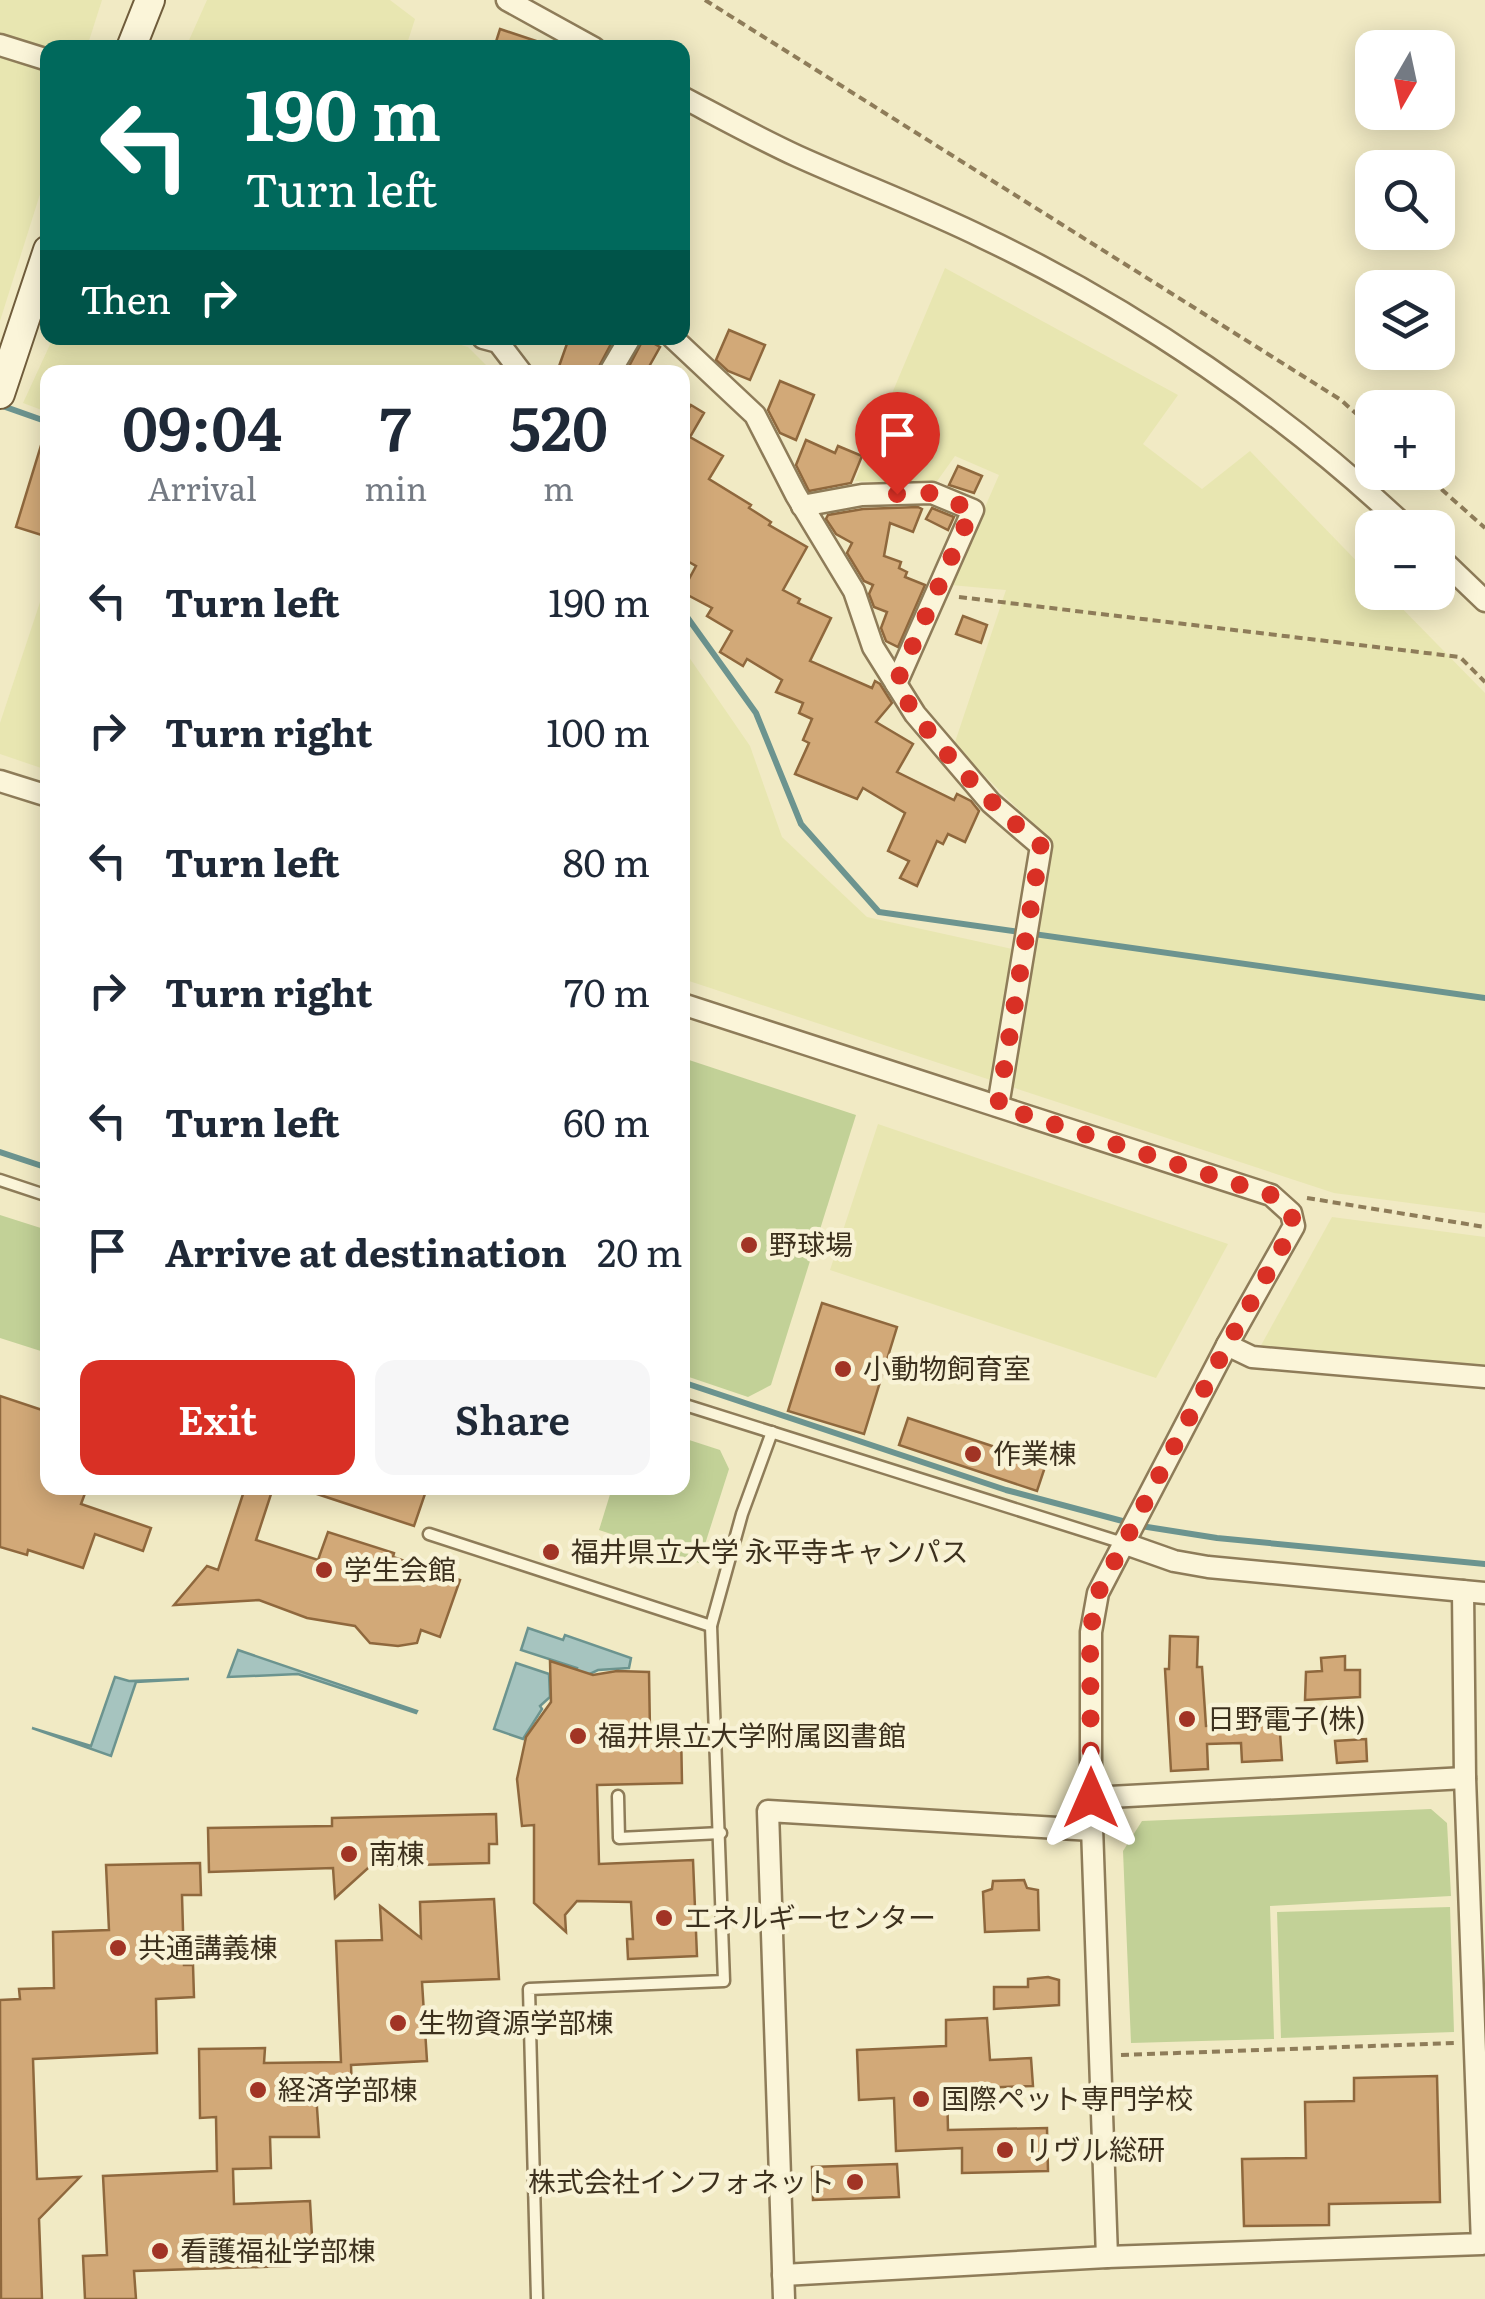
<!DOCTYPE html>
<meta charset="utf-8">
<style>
body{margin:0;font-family:Literata,"Noto Sans JP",serif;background:#f6f6f7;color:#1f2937;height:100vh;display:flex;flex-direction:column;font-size:38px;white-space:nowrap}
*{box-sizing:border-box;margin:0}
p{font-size:32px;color:#747a83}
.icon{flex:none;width:55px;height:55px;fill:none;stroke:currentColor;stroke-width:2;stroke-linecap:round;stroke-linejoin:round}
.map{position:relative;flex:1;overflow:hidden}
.sheet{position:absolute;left:40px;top:365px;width:650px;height:1130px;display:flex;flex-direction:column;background:#fff;border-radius:20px;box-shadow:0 5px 25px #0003}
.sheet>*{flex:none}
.hud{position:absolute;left:40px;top:40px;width:650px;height:305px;border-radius:20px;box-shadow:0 5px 25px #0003;background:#00695c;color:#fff;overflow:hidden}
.needle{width:65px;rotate:189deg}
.tools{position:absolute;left:1355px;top:30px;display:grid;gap:20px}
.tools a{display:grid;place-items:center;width:100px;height:100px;border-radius:20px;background:#fff;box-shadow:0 5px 25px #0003;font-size:50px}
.pin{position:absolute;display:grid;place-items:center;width:85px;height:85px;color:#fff;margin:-102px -42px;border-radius:50% 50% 50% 0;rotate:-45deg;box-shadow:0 0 10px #0007}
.pin .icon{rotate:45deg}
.me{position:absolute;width:110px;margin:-55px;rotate:0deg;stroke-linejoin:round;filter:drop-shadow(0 0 8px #0008)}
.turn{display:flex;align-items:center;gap:35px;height:210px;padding:0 40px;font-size:45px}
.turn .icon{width:130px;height:130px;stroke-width:2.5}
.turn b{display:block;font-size:70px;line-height:85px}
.then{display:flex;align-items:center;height:95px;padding:0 40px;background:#0003;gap:20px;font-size:38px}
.eta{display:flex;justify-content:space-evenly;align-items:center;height:170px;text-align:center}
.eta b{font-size:60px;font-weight:600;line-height:70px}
.button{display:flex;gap:20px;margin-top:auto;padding:20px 40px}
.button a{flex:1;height:115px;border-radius:20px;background:#d93025;color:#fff;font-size:40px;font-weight:600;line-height:115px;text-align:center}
.button a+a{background:#f6f6f7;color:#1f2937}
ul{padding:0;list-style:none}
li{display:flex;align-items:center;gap:30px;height:130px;padding:0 40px}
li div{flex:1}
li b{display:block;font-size:38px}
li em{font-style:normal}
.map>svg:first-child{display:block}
.farmland{fill:#e8e6b1}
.green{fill:#c2d197}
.water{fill:#a6c4bf;stroke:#6c948f;stroke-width:2.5}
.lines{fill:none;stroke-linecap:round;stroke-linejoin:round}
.stream{stroke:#6c948f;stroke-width:6}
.building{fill:#d2a978;stroke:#8f683d;stroke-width:2.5}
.service-casing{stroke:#8e7c59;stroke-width:15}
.minor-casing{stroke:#8e7c59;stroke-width:25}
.secondary-casing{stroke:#705d3c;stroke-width:32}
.path{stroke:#8e7c59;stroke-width:4;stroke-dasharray:8 5;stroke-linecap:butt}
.service{stroke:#fbf5d9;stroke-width:10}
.minor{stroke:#fbf5d9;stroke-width:20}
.secondary{stroke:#fbf5d9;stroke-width:28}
.route{stroke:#d93025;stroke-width:18;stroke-dasharray:0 32.4}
.poi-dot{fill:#a13425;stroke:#f8f2d5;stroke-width:4}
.labels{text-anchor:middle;stroke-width:9;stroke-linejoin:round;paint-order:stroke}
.poi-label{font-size:28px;fill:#3d311e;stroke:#f8f2d5;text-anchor:start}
</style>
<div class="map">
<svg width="1485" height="2299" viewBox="0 0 1485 2299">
<rect width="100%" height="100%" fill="#f1eac4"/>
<!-- farmland -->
<g class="farmland">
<path d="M0,0H102L87,47L48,48L47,172L0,321Z"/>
<path d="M207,0H390L415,19L406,47H186Z"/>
<path d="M945,268L1178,395L1143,444L1202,489L1250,451L1372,577V592L1387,593L1485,693V1213L1334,1193L683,979L682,647L750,746L782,837L867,917L1035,954L1051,842L954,745L1006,590L951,585L999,475L955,456L935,484L855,481Z"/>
<path d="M53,338H437L468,347L493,372H48L47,412L23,403Z"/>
<path d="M47,581L48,770H47L0,754V723Z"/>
<path d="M878,1124L1228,1244L1156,1378L830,1270Z"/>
<path d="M1332,1217L1485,1237V1368L1259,1349Z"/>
</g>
<!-- green -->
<g class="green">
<path d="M683,1058L856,1115L771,1385L748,1397L683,1375Z"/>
<path d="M0,1215L47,1230V1353L0,1338Z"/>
<path d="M683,1438L720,1450L729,1469L699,1563L599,1530L612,1488H682Z"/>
<path d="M1431,1809L1447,1823L1451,1896L1270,1906L1274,2039L1131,2043L1123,1851L1142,1821Z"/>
<path d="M1450,1907L1454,2032L1281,2038L1277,1912Z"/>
</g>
<!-- water -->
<g class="water">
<path d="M528,1628L563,1640L565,1635L631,1658L629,1668L598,1670L571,1683L577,1668L521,1650Z"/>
<path d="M238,1650L417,1711L416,1713L298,1674L228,1677Z"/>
<path d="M516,1663L549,1674L550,1697L540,1706L542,1709L523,1739L494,1729Z"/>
<path d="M115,1677L129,1681L189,1679L136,1682L111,1756L32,1728L91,1746Z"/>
</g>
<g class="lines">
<!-- stream -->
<g class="stream">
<path d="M0,405L48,422"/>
<path d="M682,610L756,713L801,824L879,912L1485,998"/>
<path d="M0,1152L48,1168"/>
<path d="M682,1382L1006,1490L1141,1526L1217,1538L1485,1564"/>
</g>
</g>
<!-- building -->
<g class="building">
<path d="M500,29L545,44V48H494Z"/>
<path d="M729,330L765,345L750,380L728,371L716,360Z"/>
<path d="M569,338H596L612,342L596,372H557Z"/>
<path d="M644,338L660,347L646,372H626Z"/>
<path d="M780,381L814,395L796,440L780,433L768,410Z"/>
<path d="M691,405L704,413L690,437L723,456L709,479L751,505L749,508L771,522L769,525L807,547L783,590L800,599L798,603L831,618L810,661L872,688L875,681L880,684L892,703L876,722L913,744L897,772L954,800L957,794L971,801L979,811L965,842L948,834L943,844L937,841L917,886L900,878L909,861L888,851L905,813L863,788L857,799L795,774L809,743L803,740L812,719L799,713L803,703L776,692L782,680L747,659L743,666L720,652L732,631L707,616L712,608L682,592L696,566L682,558V418Z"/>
<path d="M43,439L48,440V537L16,527Z"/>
<path d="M806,440L835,453L838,446L862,456L851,483L809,491L796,465Z"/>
<path d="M958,466L982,476L974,493L949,485Z"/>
<path d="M918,507L922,509L913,532L890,523L884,556L901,562L899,568L907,572L905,577L925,585L898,647L886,641L881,628L887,612L874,607L869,594L873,585L864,581L847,553L852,543L836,534L826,519L828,515L863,509Z"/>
<path d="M932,508L954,517L948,530L926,519Z"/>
<path d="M963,616L987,625L981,643L956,634Z"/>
<path d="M822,1303L897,1327L864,1434L788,1411Z"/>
<path d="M0,1396L48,1412V1488H87L81,1504L151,1528L143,1551L95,1534L83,1568L28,1550L27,1555L0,1547Z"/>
<path d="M908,1418L1046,1464L1037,1491L899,1445Z"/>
<path d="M245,1488H273L256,1540L318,1560L328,1532L394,1553L393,1557L460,1580L440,1637L421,1630L417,1643L398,1646L370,1643L355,1626L307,1618L259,1600L174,1605L207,1566L218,1570Z"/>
<path d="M308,1488H427L414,1526L308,1491Z"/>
<path d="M1170,1636L1198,1637L1197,1667H1202L1206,1726L1240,1724L1239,1708L1278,1706L1282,1760L1242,1762L1241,1743L1207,1744L1208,1769L1171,1771L1165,1669H1169Z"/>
<path d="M1345,1656V1670H1360V1697L1305,1700L1306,1672L1322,1671L1321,1658Z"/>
<path d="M550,1661L593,1675L617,1671L649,1672L650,1731L681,1730L682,1783L597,1785L599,1864L693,1860L697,1956L628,1959L627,1939H633L631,1902L577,1901L565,1915L566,1932L534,1903V1825L522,1826L517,1779L526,1737L551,1702Z"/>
<path d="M1366,1739L1367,1761L1337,1763L1335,1741Z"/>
<path d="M496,1814L497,1844H489V1863L379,1866V1858L335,1898L333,1868L209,1872L208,1828L332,1826V1818Z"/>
<path d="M200,1863L201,1895H182L184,1965H193L194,1997L156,1999L157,2053L33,2059L37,2179L80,2177L39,2219L42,2299H1L0,2000L20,1999L19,1989L54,1988L53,1932L109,1930L106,1865Z"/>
<path d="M1024,1880L1027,1888L1038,1890L1039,1930L985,1932L983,1892L992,1889L993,1881Z"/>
<path d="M494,1899L499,1979L422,1982L427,2061L351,2065L352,2091L316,2093L319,2137H270L271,2168L233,2169L234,2204L310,2201L313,2254L288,2256L289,2266L134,2271L136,2299H85L83,2256L107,2255L103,2176L217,2171L216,2117L200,2118L199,2049L265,2048L264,2063L341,2062L336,1941L382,1940L380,1906L421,1938L420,1902Z"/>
<path d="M1048,1977L1059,1980V2005L994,2009V1987H1028V1979Z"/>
<path d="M987,2018L990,2060L1031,2058L1033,2086L947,2089L948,2130L1047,2128L1048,2171L962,2173V2148L896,2151L894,2098L859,2100L857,2050L946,2046V2020Z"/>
<path d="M1437,2076L1440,2202L1329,2204V2225L1244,2226L1242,2159L1306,2158L1305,2102L1354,2101V2078Z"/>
<path d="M897,2164L899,2197L813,2200L812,2167Z"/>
</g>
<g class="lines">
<!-- service casing -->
<g class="service-casing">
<g id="service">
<path d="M0,1180L48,1196"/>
<path d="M682,1404L1123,1543"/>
<path d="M429,1534L711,1626"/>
<path d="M618,1796L619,1838L721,1833"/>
<path d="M537,2299L529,1989L724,1981L711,1626L742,1514L772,1432"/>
</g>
</g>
<!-- minor casing -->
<g class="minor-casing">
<g id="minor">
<path d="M507,0L594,48"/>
<path d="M0,45L48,60"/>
<path d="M682,97C720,117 758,138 797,156C859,184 923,208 984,238C1134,309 1287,414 1407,528"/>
<path d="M483,338L498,342L521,372"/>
<path d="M673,338L755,415L796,495L854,591L873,647L915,714L991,803L1041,846L998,1106"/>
<path d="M610,372L630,338"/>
<path d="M802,506L862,495L932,493L973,510L896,684"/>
<path d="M1438,556L1485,601"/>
<path d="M0,781L48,796"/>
<path d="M682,1004L1271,1195L1291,1213L1294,1226L1227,1345"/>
<path d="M1123,1543L1174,1561L1208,1567L1485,1593"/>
<path d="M1091,1798L1465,1778"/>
<path d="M1107,2257L1091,1798V1632L1098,1593L1227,1345L1252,1357L1485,1377"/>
<path d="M783,2275L1107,2257L1482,2244L1465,1778L1463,1591"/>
<path d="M784,2299L768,1811L1092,1830"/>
</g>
</g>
<!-- secondary casing -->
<g class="secondary-casing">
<g id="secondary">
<path d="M131,48L150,0"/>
<path d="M0,394L48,250"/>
</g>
</g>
<!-- path -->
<g class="path">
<path d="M705,0L1341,400L1372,428"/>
<path d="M1422,472L1485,528"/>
<path d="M959,597L1460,657L1485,682"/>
<path d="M1307,1198L1485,1227"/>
<path d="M1121,2055L1456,2043"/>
</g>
<!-- service -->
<use href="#service" class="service"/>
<!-- minor -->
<use href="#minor" class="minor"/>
<!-- secondary -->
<use href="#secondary" class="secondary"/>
</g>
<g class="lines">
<!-- route -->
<path class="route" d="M897,494L932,493L972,510L896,684C934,746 985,799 1041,846L998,1106L1271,1195L1291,1213L1294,1226L1227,1345L1098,1593L1090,1632L1091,1798"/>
</g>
<!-- markers -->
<g class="poi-dot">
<circle cx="749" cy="1245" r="10"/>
<circle cx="843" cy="1369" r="10"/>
<circle cx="973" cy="1454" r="10"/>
<circle cx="551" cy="1552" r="10"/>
<circle cx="324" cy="1570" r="10"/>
<circle cx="1187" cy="1719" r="10"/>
<circle cx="578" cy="1736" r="10"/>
<circle cx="349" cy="1854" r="10"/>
<circle cx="664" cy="1918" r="10"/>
<circle cx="118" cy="1948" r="10"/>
<circle cx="398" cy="2023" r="10"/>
<circle cx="258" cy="2090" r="10"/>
<circle cx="921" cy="2099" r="10"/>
<circle cx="1005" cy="2150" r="10"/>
<circle cx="855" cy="2182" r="10"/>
<circle cx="160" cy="2251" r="10"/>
</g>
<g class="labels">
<!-- poi labels -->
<g class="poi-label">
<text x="769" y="1255">野球場</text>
<text x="863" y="1379">小動物飼育室</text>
<text x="993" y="1464">作業棟</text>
<text x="571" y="1562">福井県立大学 永平寺キャンパス</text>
<text x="344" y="1580">学生会館</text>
<text x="1207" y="1729">日野電子(株)</text>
<text x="598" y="1746">福井県立大学附属図書館</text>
<text x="369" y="1864">南棟</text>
<text x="684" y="1928">エネルギーセンター</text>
<text x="138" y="1958">共通講義棟</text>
<text x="418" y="2033">生物資源学部棟</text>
<text x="278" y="2100">経済学部棟</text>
<text x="941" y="2109">国際ペット専門学校</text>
<text x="1025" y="2160">リヴル総研</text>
<text x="835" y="2192" text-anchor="end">株式会社インフォネット</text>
<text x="180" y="2261">看護福祉学部棟</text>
</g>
</g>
</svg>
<div class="tools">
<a><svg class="needle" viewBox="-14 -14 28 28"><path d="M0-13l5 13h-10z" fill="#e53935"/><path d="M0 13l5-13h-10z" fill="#747a83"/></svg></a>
<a><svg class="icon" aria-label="search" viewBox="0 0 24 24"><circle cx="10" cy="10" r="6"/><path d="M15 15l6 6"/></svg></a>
<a><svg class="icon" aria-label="layers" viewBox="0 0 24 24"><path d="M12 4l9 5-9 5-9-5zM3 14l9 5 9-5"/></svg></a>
<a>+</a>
<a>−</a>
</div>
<div class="pin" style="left:897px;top:494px;background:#d93025"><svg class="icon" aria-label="arrive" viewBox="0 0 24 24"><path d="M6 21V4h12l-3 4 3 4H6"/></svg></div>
<svg class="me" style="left:1091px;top:1798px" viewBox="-20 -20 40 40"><path d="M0-17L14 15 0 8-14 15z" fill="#d93025" stroke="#fff" stroke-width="4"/></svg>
<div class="hud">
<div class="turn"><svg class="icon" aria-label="left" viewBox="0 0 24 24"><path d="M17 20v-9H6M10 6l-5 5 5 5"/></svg><div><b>190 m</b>Turn left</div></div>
<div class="then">Then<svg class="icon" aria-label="right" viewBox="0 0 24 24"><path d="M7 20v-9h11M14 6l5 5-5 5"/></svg></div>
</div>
<section class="sheet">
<div class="eta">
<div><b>09:04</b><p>Arrival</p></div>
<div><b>7</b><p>min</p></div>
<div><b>520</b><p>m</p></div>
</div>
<ul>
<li><svg class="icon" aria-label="left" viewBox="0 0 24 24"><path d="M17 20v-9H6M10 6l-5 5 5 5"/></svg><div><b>Turn left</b></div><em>190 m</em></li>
<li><svg class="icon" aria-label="right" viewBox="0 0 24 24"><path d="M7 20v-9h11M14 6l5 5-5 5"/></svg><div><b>Turn right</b></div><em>100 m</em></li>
<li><svg class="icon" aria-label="left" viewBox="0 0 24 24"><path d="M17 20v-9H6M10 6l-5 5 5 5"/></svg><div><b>Turn left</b></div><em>80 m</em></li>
<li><svg class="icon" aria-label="right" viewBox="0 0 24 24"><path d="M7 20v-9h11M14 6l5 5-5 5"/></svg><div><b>Turn right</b></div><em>70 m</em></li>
<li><svg class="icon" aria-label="left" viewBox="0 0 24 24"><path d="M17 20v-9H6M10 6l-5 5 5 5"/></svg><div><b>Turn left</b></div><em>60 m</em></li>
<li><svg class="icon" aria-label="arrive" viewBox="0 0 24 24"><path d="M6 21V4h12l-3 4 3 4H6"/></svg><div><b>Arrive at destination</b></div><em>20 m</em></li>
</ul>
<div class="button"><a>Exit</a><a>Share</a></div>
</section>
</div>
